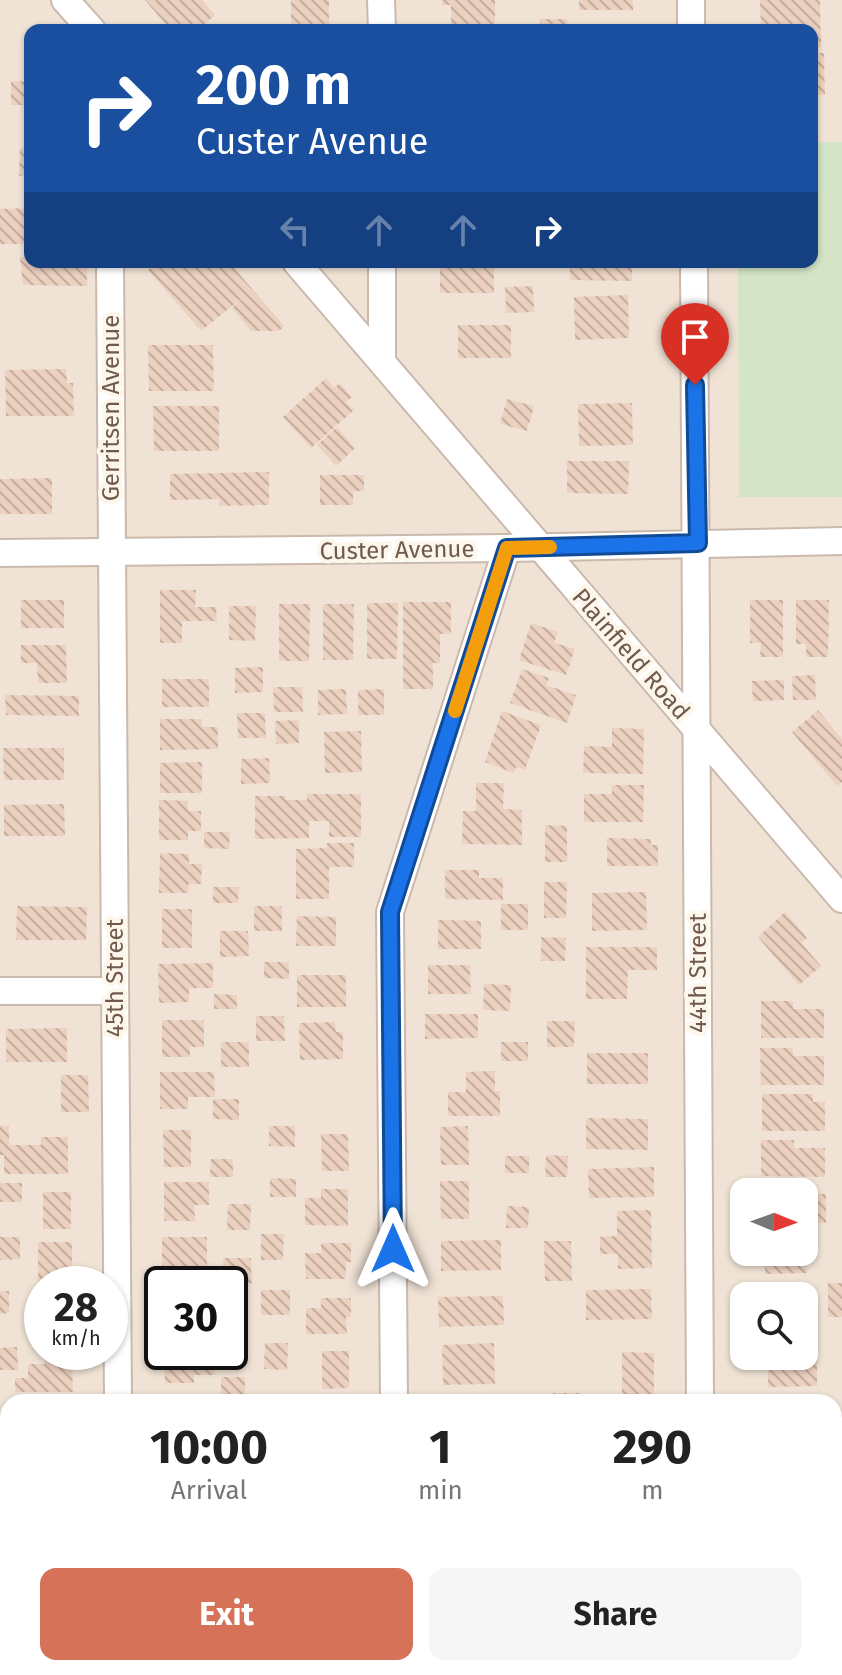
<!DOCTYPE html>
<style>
body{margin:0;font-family:"Fira Sans",sans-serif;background:#f6f6f6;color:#222;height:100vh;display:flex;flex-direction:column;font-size:30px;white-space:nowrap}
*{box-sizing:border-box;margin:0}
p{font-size:26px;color:#767676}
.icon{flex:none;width:44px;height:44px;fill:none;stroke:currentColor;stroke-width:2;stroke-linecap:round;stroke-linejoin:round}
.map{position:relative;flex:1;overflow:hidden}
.drawer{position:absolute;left:0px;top:1394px;width:842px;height:282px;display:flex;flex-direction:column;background:#fff;border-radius:24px 24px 0 0;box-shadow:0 2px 6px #0004}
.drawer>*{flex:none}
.top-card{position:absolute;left:24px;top:24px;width:794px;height:244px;border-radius:16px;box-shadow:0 2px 6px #0004;background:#1a4fa0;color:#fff;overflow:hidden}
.needle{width:52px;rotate:91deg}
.controls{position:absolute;left:730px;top:1178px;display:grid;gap:16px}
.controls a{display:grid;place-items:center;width:88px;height:88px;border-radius:16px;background:#fff;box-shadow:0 2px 6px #0004;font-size:40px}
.speed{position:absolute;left:24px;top:1266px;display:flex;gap:16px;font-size:40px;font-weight:700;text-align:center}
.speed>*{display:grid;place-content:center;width:104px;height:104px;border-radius:50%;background:#fff;box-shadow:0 2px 6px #0004;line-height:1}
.speed small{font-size:20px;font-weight:400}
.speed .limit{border:4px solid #111;border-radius:12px;background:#fff;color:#111}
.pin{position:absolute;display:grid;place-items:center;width:68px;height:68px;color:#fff;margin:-82px -34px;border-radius:50% 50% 50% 0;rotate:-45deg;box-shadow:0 0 8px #0007}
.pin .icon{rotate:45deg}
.me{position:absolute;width:88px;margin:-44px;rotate:0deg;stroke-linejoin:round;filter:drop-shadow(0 0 6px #0008)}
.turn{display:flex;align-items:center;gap:28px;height:168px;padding:0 40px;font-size:36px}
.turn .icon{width:104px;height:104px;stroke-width:2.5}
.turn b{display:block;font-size:56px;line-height:68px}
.lanes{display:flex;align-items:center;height:76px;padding:0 40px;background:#0003;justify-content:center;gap:40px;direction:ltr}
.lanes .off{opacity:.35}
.eta{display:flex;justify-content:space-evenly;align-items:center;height:136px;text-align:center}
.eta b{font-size:48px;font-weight:700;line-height:56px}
.action{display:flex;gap:16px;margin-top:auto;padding:16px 40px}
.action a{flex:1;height:92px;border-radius:16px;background:#d67258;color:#fff;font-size:32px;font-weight:700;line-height:92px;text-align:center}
.action a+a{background:#f6f6f6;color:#222}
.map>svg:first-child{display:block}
.residential{fill:#f0e3d5;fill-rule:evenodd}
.green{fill:#d3e5c6}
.building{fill:url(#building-back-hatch)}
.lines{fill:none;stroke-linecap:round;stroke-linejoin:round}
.minor-casing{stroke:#cab9ad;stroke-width:30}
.minor{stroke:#fff;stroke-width:26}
.route-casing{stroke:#114b97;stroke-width:20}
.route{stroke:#1a73e8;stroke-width:14}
.slow{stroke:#f59e0b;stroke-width:14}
.labels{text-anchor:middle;stroke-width:8;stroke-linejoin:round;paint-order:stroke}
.street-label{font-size:24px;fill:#70594d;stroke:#fdf6eb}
</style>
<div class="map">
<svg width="842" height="1675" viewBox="0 0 842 1675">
<defs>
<pattern id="building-back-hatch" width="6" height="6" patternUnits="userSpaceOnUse" patternTransform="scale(2)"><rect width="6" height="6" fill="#ecd1c0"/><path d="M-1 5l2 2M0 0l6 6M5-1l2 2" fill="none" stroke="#c4ad9e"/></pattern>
</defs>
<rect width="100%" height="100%" fill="#faf1e6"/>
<!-- residential -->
<path class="residential" d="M0,0H842V1675H0ZM30,30H812V262H30ZM744,1192H804V1252H744ZM42,1284H110V1352H42ZM162,1284H230V1352H162ZM744,1296H804V1356H744ZM8,1402H834V1668H8Z"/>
<!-- green -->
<path class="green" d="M812,142H842V497H739L738,262H812Z"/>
<!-- building -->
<g class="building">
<path d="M145,0H202L215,15L198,30H171Z"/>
<rect x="291" y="0" width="38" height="30"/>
<path d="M442,0H495V25H451V5H442Z"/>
<rect x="579" y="0" width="54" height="10"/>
<path d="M760,0H820L821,47L812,48V30H761Z"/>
<path d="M540,19H567L568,30H540Z"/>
<path d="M812,53H824L825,95H812Z"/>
<path d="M11,81L30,82V105H11Z"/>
<path d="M20,148H30V176H19Z"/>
<path d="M30,208V244H0V209Z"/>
<path d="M20,257H30V262H87V286L23,285Z"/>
<path d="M157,262H229L284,326L279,331H251L232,308L242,298L201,331L148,270Z"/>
<rect x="440" y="262" width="54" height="31"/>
<path d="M570,262H632V281L570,280Z"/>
<path d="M533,286L534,312L506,313L505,287Z"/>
<path d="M628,295L629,338L575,340L574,297Z"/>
<rect x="458" y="325" width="53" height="33"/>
<path d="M148,345H213L214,391H149Z"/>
<path d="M66,369L67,383H73L74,416H6L5,370Z"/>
<path d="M326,378L334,388L340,383L352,397L346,402L354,410L311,448L283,417Z"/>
<path d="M507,399L534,406L527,431L500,424Z"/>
<path d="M632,403L633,445L579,446L578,404Z"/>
<path d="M153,406H219V451H154Z"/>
<path d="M337,427L355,448L336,466L317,445Z"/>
<path d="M567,461H629L628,494L567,493Z"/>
<path d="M269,472V505L219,506V499L170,500V474Z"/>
<path d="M320,475H364V491H353V505H320Z"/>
<path d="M52,478V514H0V479Z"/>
<path d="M160,590H196L195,607H216L217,621H182V643H160Z"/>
<rect x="21" y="600" width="43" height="28"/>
<path d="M750,600H783V657H760L761,643H750Z"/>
<path d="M796,600H829L828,657H806V644H796Z"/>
<path d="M403,602H451V634H440V663H433V689H403Z"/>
<path d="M367,603H398L397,659H367Z"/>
<path d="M279,604H310L309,661H279Z"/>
<path d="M323,604H354L353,660H323Z"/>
<path d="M229,606H256L255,641L229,640Z"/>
<path d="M531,623L558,632L554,643L575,649L566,675L519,660Z"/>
<path d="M21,645H66L67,683H38L37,663H21Z"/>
<path d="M263,667V692L235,693V668Z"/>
<path d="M522,669L549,678L546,685L576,695L567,723L510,703Z"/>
<path d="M815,675L816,700H793L792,676Z"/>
<rect x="162" y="679" width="47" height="28"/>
<path d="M784,680V700L753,701L752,681Z"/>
<path d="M273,687H302L303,712H274Z"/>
<path d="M346,689L347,714L318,715V690Z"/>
<path d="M384,689V715H358V690Z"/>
<path d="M5,695L79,696V716L6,715Z"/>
<path d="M818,710L842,739V782L837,786L792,732Z"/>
<path d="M502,711L541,725L525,770L516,767L514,773L485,762Z"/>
<path d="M237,713H265L266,738H238Z"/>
<path d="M160,719H202V727H218V749L160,750Z"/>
<path d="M299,720V743L276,744L275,721Z"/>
<path d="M612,728L644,729L643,774L583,773L584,746L612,747Z"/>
<path d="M361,731L362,772L325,773L324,732Z"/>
<path d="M3,748H64V780H4Z"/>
<path d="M269,758L270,783L241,784V759Z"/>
<path d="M202,762V793H160V763Z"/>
<path d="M476,783H504L503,809L522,810V845L462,844L463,811H476Z"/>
<path d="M612,785H644L643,822H584V794H612Z"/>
<path d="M307,794H361V837H329V821H309V838L255,839V796H285V800H307Z"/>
<path d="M159,800L188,801V811H201V831H188V840H159Z"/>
<path d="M64,804L65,836H4V805Z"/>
<path d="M545,825L567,826V862H545Z"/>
<path d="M204,832H230L229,849L204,848Z"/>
<path d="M607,838L651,839V845H658V866H607Z"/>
<path d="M327,843H354V867H329V899H296V849L327,848Z"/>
<path d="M160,853L189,854V864H202L201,884H188L189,893H159Z"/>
<path d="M445,870H479V878H503V900L445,899Z"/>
<path d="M544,882H567L566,918H544Z"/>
<path d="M213,887H239L238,903H213Z"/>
<path d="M646,892L647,930L592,931V893Z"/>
<rect x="501" y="904" width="27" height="26"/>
<path d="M17,906L87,907L86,940H16Z"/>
<rect x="254" y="906" width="28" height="25"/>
<rect x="162" y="909" width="30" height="39"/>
<path d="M785,912L807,938L801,943L821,966L799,985L758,937Z"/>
<path d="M297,916L336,917V946H296Z"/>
<path d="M438,920L481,921V949H438Z"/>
<path d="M220,931H248L249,956L220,957Z"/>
<path d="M541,937L566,938L565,961H541Z"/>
<path d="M586,947H657V970H628L627,999H586Z"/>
<path d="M264,962H289V979L264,978Z"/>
<path d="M213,963V988H189V1002L159,1003L158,964Z"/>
<path d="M428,965H470L471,994H428Z"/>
<rect x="297" y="975" width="49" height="32"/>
<path d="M484,984L511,985L510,1011L483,1010Z"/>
<path d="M214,994L237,995V1009H214Z"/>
<path d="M761,1001H793V1009H824V1038H761Z"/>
<path d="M425,1014H478V1038L425,1039Z"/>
<path d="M256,1016H284L285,1041H256Z"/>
<path d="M162,1020H204V1047H190V1057H162Z"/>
<path d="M547,1021H575L574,1047H547Z"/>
<path d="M335,1022L336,1032H343V1059L300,1060L299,1023Z"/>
<path d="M67,1028V1062H6V1029Z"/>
<rect x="221" y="1042" width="28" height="25"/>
<rect x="501" y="1042" width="27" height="19"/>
<path d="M760,1048H793V1056H824V1085H761Z"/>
<rect x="587" y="1053" width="61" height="31"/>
<path d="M495,1071V1091H500V1116H448V1092H466V1072Z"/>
<path d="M160,1072H214L215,1097H188V1109H160Z"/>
<path d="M61,1075H88L89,1112H61Z"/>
<path d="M762,1094H813V1102H825V1131H762Z"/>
<path d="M213,1099H239V1120L213,1119Z"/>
<path d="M586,1118L648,1119V1150L586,1149Z"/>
<path d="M0,1126H9V1145H41V1137H68V1174H4V1155H0Z"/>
<path d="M269,1126H295V1147L269,1146Z"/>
<path d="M468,1126L469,1165H441L440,1127Z"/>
<path d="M163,1130H191V1167H164Z"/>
<path d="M321,1134H348L349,1171H322Z"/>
<path d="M761,1140H794V1148H825V1177L761,1176Z"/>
<path d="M546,1155L568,1156L567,1177H545Z"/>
<rect x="505" y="1156" width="24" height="17"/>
<path d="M211,1159H233V1177H210Z"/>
<path d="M654,1167V1197L589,1198L588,1169Z"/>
<path d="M270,1178L296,1179V1197H270Z"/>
<path d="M440,1181H469V1219H441Z"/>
<path d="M164,1182H209V1205H194L195,1221H164Z"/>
<rect x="0" y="1183" width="22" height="19"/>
<path d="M763,1186H795L796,1192H763Z"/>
<path d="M321,1189H348V1226L305,1225V1198H321Z"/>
<rect x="43" y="1192" width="28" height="37"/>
<rect x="804" y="1194" width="22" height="29"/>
<path d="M228,1204H251L250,1230H227Z"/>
<path d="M507,1206L529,1207L528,1228H506Z"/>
<path d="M651,1210L652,1268L618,1269V1254H600V1237L617,1236V1211Z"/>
<path d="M261,1234H284L283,1260H261Z"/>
<path d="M0,1237H20V1259L0,1260Z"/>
<path d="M162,1237H207V1266H192V1276H162Z"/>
<path d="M501,1240V1270L441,1271V1241Z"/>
<path d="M544,1241H571L572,1281H545Z"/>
<path d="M38,1242H72V1284H42V1287H38Z"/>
<path d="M321,1243H351V1262H346V1279H306L305,1253H321Z"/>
<path d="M764,1252H806L807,1273L765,1274Z"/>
<path d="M223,1258H251L252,1283H223Z"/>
<rect x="828" y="1283" width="14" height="34"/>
<path d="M651,1289L652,1319L586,1320V1290Z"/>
<rect x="261" y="1290" width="29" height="25"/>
<path d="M0,1291H9V1313L0,1314Z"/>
<path d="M503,1296L504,1325L439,1327L438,1297Z"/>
<path d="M321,1298H351V1317H346L347,1334H306V1308H321Z"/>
<path d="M804,1303H816L817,1331H804Z"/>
<path d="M230,1314L248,1315L247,1341H230Z"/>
<path d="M265,1343H288L287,1370L264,1369Z"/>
<path d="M494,1343L495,1384L443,1385L442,1345Z"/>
<path d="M17,1347L18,1370H0V1348Z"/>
<path d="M322,1351H349V1388L322,1389Z"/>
<path d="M164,1352H214L215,1375H194V1383H165Z"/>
<path d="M622,1352L654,1353V1396H622Z"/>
<path d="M72,1354L73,1392H15V1378H28V1364H45V1355Z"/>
<path d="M817,1358V1386L768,1387V1359Z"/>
<rect x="221" y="1377" width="24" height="18"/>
<rect x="553" y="1393" width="27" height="9"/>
<rect x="0" y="1454" width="8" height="22"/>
<path d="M0,1510H8V1532L0,1533Z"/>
<rect x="0" y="1619" width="8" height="20"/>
<path d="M586,1668H645L646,1673L587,1674Z"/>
<rect x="769" y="1668" width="49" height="7"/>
</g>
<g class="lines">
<!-- minor casing -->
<g class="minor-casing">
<g id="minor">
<path d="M65,0L92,30"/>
<path d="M381,0L382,30"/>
<path d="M691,0V30"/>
<path d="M110,262L118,1402"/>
<path d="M296,262L842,899"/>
<path d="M382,262V360"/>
<path d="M694,262L700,1402"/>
<path d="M0,553L507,548L842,541"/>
<path d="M0,991H115"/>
<path d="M394,1402L390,912L507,548"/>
<path d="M121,1668V1675"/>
<path d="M396,1668V1675"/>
<path d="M702,1668V1675"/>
</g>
</g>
<!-- minor -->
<use href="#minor" class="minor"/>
</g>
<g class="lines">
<!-- route casing -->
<g class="route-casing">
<path id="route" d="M393,1249L390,912L507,548L698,543L695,385"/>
</g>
<!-- route -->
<use href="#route" class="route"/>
<!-- slow -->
<path class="slow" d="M455,711L507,548L550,547"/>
</g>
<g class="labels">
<!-- street labels -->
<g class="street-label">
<text transform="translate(111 408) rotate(-90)" y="8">Gerritsen Avenue</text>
<text transform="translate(397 550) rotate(-1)" y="8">Custer Avenue</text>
<text transform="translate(631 654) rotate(49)" y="8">Plainfield Road</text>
<text transform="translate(698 973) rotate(-90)" y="8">44th Street</text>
<text transform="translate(115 978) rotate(-90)" y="8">45th Street</text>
</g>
</g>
</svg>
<div class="controls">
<a><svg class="needle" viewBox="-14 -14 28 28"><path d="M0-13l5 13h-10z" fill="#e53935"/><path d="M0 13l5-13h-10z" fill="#767676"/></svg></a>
<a><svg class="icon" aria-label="search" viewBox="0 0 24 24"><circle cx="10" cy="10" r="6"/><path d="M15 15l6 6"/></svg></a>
</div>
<div class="speed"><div>28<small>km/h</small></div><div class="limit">30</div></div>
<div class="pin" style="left:695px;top:385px;background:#d93025"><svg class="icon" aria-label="arrive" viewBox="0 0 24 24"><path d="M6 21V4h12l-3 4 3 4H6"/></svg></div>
<svg class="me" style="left:393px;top:1249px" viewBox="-20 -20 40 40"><path d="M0-17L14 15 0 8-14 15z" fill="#1a73e8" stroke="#fff" stroke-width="4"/></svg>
<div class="top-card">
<div class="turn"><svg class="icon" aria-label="right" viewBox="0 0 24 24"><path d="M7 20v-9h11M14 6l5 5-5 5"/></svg><div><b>200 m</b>Custer Avenue</div></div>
<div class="lanes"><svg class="icon off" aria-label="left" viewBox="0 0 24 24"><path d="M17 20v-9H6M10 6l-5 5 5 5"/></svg><svg class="icon off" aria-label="ahead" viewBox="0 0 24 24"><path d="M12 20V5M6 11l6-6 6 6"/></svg><svg class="icon off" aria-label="ahead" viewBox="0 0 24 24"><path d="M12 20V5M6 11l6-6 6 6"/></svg><svg class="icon" aria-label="right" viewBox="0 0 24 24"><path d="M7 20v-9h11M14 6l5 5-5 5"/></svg></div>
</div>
<section class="drawer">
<div class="eta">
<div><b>10:00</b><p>Arrival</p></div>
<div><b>1</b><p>min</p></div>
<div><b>290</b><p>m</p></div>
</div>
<div class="action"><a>Exit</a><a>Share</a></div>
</section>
</div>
